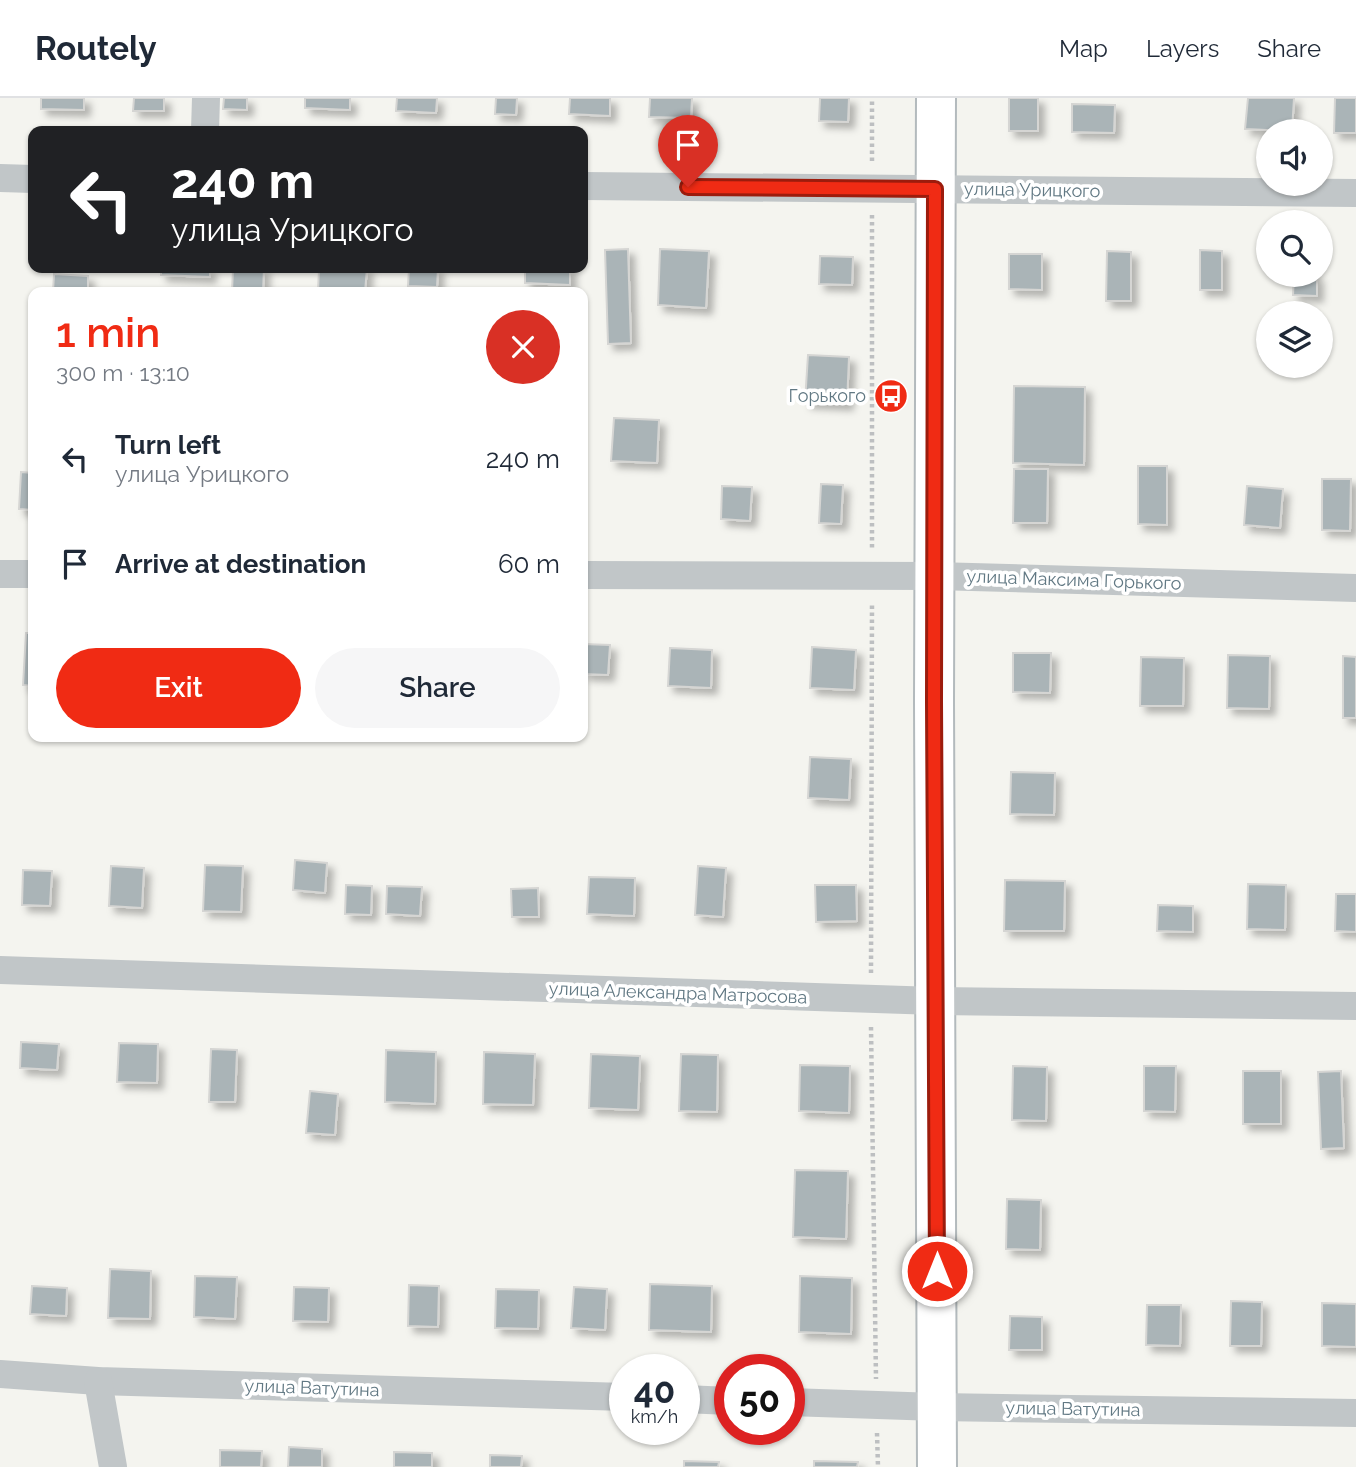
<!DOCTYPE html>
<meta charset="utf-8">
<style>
body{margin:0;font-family:Raleway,sans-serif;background:#f6f6f7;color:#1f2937;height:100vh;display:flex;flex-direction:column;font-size:26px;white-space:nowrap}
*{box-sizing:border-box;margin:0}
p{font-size:23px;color:#747a83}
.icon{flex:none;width:38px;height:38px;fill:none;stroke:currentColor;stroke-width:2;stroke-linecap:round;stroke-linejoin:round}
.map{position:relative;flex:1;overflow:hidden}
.panel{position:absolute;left:28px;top:189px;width:560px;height:455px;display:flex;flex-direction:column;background:#fff;border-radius:14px;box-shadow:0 2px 5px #0004}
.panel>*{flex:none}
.guide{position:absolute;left:28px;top:28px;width:560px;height:147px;border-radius:14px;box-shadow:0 2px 5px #0004;background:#202124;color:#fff;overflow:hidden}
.controls{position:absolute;left:1256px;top:21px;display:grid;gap:14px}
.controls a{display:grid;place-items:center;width:77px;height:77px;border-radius:50%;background:#fff;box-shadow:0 2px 5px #0004;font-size:35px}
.speed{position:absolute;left:609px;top:1256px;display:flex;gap:14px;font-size:35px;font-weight:700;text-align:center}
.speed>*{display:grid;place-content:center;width:91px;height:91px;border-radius:50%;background:#fff;box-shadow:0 2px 5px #0004;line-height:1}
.speed small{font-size:18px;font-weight:400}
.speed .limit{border:10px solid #d22;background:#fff;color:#111}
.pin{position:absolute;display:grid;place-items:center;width:60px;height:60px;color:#fff;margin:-72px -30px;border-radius:50% 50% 50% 0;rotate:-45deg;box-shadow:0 0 7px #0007}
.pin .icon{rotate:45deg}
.me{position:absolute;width:77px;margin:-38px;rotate:0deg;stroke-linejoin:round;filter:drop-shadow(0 0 5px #0008)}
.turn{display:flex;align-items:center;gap:24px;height:147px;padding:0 28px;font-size:32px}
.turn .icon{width:91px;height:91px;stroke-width:2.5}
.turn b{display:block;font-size:49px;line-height:60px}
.round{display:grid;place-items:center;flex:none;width:74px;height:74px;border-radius:37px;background:#f6f6f7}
.head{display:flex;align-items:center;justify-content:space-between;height:119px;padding:0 28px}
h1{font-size:42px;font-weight:600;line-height:52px;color:#f02b14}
.primary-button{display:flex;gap:14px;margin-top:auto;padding:14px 28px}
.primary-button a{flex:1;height:80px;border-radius:42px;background:#f02b14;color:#fff;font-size:28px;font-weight:600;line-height:80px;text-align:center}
.primary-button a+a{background:#f6f6f7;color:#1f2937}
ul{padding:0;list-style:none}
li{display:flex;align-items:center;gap:21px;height:105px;padding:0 28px}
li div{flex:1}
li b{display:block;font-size:26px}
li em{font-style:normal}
header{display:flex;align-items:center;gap:42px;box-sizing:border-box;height:98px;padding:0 35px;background:#fff;border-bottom:2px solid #e0e1e3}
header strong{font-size:33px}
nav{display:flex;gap:38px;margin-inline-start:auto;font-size:24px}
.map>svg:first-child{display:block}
.building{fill:#aab4b7;stroke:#d5d5d3;stroke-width:2;filter:url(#shadow)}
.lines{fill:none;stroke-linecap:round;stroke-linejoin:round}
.secondary-casing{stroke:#b3babd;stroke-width:42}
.path{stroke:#bdbfc1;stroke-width:4.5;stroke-dasharray:3.5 3.5;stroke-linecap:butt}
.street{stroke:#c1c6c8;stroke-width:28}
.secondary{stroke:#fff;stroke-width:38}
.route-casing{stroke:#9c1c0d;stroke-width:18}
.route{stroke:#f02b14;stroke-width:12}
.labels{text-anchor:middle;stroke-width:7;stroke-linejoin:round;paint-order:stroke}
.street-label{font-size:18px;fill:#617883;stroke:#fff}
.poi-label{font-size:18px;fill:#617883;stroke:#fff;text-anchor:end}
</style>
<header>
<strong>Routely</strong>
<nav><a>Map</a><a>Layers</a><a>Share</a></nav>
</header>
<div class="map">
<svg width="1356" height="1369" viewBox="0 0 1356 1369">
<defs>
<filter id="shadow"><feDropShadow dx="6" dy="6" stdDeviation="3.5" flood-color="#0004"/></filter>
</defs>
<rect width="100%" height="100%" fill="#f4f4ef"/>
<!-- building -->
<g class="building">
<path d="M41,0H84V12L41,11Z"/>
<path d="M134,0H164V13H133Z"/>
<path d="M224,0H247V12L223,11Z"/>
<path d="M305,0H350V12L305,10Z"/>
<path d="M397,0H437L436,15L396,13Z"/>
<path d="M496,0H517L516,17L495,16Z"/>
<path d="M570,0H610V18L569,16Z"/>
<path d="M650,0H692L691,20L649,19Z"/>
<path d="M820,0H849L848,24L819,23Z"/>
<rect x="1009" y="0" width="29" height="33"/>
<path d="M1248,0H1294L1292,33L1245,31Z"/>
<path d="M1335,0H1356V35H1334Z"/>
<path d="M1072,6L1115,7L1114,35L1072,34Z"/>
<path d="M628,151L631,245L608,246L605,152Z"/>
<path d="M660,151L709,153L706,210L658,207Z"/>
<path d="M1200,152L1222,153V192H1200Z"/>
<path d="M1107,153L1131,154V203H1106Z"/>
<path d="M1009,156H1042V192L1009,191Z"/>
<path d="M820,158L853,159L852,187L819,186Z"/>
<path d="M161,170H210V179L161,177Z"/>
<path d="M233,170H264L263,194H232Z"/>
<path d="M319,170H367L365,194H318Z"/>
<path d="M409,170H438L437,189L408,188Z"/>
<path d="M525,170H570V187L525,185Z"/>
<path d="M54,176L88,178V194H53Z"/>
<path d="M1294,177H1317V198L1293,197Z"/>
<path d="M808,257L849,259L847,306L805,304Z"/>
<path d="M1014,288L1085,289L1084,367L1013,365Z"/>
<path d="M614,320L659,322L657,365L611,363Z"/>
<path d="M1138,368H1167V427L1138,426Z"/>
<path d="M1014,371H1048L1047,425H1013Z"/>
<path d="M21,374L33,375V412L19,411Z"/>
<path d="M1322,381H1351L1350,433L1322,432Z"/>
<path d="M821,386L843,387L841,426L819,425Z"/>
<path d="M722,388L752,389L750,423L721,421Z"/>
<path d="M1247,388L1283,391L1280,430L1244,427Z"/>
<path d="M26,535H33V588L23,587Z"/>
<path d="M583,546L610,547L608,577L583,576Z"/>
<path d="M812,549L856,552L854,592L810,590Z"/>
<path d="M670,550L712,552L711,590L668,588Z"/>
<path d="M1013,555H1051L1050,595L1013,594Z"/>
<path d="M1228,557L1270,558L1269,611L1227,610Z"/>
<path d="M1343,558L1356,559V620H1343Z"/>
<path d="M1141,559L1184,560L1183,608H1140Z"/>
<path d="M810,659L851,661L849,702L808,700Z"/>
<path d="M1011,674L1055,675L1054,717L1010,716Z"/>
<path d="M295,762L327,765L325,795L293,792Z"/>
<path d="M205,767L243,768L241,814L203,813Z"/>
<path d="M111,768L144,770L142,810L109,808Z"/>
<path d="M698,768L726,770L723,819L695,817Z"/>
<path d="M23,772L52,773L50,808L22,807Z"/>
<path d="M589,779L635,780L634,818L587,816Z"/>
<path d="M1005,782L1065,783L1064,833H1004Z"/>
<path d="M1248,786L1286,787L1285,832L1247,831Z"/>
<path d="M346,787L372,788L371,817L345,816Z"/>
<path d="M815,787H856L857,823L816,824Z"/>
<path d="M387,788L422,789L420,818L386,816Z"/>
<path d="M538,790L539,819H512L511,791Z"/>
<path d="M1336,796H1356V834L1335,833Z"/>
<path d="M1158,807L1193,808V834L1157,833Z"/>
<path d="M21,944L59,946L57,972L20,970Z"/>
<path d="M119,945L158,946L157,985L117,984Z"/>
<path d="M211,951L237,952L235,1004H209Z"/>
<path d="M386,952L436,954L435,1006L385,1004Z"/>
<path d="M484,954L535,956L533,1007L483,1006Z"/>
<path d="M591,956L640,958L638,1012L589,1010Z"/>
<path d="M681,956L718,957L717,1014L679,1013Z"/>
<path d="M800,967L850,968L849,1015L799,1013Z"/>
<path d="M1013,968L1047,969L1046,1023L1012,1022Z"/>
<path d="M1144,968H1176L1175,1014L1144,1013Z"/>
<rect x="1243" y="973" width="38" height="53"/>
<path d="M1341,973L1344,1050L1321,1051L1318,974Z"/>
<path d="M310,993L338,996L335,1037L306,1035Z"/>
<path d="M795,1072L848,1073L846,1141L793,1139Z"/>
<path d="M1007,1101L1041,1102L1040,1152L1006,1151Z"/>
<path d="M110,1171L151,1173L150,1221L108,1220Z"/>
<path d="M195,1178L237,1179L235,1221L194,1219Z"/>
<path d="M800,1178L852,1180L851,1236L799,1234Z"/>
<path d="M650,1186L712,1188L711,1234L649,1232Z"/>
<path d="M409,1187L439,1188L438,1229L408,1228Z"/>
<path d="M32,1188L67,1190L66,1218L30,1216Z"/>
<path d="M294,1189L329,1190L328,1224L293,1223Z"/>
<path d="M574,1189L607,1191L605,1232L571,1230Z"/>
<path d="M496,1191L539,1192L538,1231L495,1230Z"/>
<path d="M1231,1203L1262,1204L1261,1248H1230Z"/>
<path d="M1322,1205L1356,1206V1249L1322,1248Z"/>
<path d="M1147,1207H1181L1180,1248L1146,1247Z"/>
<path d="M1010,1218L1042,1219V1252H1009Z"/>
<path d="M289,1349L322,1351V1369H288Z"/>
<path d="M220,1352L262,1353L261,1369H220Z"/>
<path d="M394,1354L432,1355V1369H394Z"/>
<path d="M490,1357L522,1358L521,1369H490Z"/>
<path d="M684,1363L719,1364L718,1369H684Z"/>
<path d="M814,1363L858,1364L857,1369H814Z"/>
</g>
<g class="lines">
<!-- secondary casing -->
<g class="secondary-casing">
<path id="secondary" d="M936,0L934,603L937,1369"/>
</g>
<!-- path -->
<g class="path">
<path d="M872,63V0"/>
<path d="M872,117V451"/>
<path d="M871,875L872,505"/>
<path d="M871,929L876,1281"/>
<path d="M877,1335L878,1369"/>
</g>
<!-- street -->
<g class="street">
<path d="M205,33L206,0"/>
<path d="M0,80L33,81"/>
<path d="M583,88L1356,95"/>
<path d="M0,476H33"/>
<path d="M583,477L935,478L1356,490"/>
<path d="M0,872L936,903L1356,908"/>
<path d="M0,1276L98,1283L625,1299"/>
<path d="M98,1283L113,1369"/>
<path d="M684,1301L730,1303"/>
<path d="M789,1304L937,1309L1356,1315"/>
</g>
<!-- secondary -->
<use href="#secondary" class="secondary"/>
</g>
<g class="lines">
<!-- route casing -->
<g class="route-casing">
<path id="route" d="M688,89L935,91L934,603L937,1173"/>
</g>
<!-- route -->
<use href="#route" class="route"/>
</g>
<!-- icons -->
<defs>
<g id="bus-disc" transform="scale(1.75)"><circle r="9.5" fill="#f02b14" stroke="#fff"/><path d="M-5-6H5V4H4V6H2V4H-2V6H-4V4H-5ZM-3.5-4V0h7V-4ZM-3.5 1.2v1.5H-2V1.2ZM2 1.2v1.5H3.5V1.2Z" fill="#fff"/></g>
</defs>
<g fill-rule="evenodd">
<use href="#bus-disc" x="891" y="298"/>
</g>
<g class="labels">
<!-- street labels -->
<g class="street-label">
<text transform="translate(1032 92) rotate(1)" y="6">улица Урицкого</text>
<text transform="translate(1074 482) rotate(2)" y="6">улица Максима Горького</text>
<text transform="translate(678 895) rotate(2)" y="6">улица Александра Матросова</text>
<text transform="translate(312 1290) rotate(2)" y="6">улица Ватутина</text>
<text transform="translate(1073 1311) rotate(1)" y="6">улица Ватутина</text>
</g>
<!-- poi labels -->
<g class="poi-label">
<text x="866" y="304">Горького</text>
</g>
</g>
</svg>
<div class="controls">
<a><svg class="icon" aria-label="sound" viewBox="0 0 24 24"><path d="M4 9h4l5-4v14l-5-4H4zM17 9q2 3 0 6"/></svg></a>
<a><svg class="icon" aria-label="search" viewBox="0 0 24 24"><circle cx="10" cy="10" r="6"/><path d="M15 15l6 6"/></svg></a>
<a><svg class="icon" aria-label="layers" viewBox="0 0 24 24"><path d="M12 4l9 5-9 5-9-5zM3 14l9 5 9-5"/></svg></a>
</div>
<div class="speed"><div>40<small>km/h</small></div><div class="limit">50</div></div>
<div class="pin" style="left:688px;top:89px;background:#d93025"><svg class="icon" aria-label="arrive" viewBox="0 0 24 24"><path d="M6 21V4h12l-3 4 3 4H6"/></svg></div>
<svg class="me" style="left:937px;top:1173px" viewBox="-20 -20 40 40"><circle r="17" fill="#f02b14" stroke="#fff" stroke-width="3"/><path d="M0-11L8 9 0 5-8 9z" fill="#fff"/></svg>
<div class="guide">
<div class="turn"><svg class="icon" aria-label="left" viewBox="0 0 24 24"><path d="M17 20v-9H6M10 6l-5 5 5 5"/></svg><div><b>240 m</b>улица Урицкого</div></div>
</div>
<section class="panel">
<div class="head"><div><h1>1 min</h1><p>300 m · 13:10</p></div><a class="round" style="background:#d93025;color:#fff"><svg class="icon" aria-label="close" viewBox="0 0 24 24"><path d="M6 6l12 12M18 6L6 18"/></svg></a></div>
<ul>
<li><svg class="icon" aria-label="left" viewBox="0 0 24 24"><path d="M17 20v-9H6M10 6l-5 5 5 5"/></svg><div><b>Turn left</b><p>улица Урицкого</p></div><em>240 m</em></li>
<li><svg class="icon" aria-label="arrive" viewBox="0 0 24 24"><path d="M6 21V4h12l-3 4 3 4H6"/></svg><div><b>Arrive at destination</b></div><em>60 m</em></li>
</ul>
<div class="primary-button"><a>Exit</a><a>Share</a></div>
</section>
</div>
